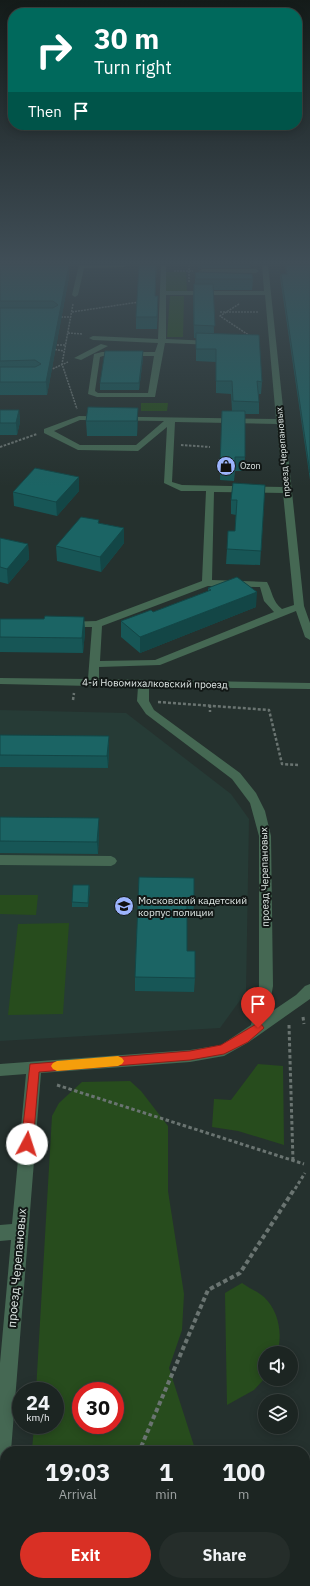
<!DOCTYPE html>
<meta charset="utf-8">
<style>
body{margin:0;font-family:"IBM Plex Sans",sans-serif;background:#252d2a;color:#f1f3f6;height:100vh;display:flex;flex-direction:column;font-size:15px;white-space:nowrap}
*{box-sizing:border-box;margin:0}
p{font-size:13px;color:#a0a5a5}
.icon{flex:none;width:22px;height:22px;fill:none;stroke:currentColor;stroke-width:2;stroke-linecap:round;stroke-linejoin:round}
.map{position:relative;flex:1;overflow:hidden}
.details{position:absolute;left:0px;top:1446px;width:310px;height:140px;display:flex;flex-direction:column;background:#1c2522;border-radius:16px 16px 0 0;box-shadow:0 2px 10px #0003,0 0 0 1px #3a4240}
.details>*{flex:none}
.top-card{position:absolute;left:8px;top:8px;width:294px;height:122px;border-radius:16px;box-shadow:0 2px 10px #0003,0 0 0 1px #3a4240;background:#00695c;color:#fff;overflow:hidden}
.controls{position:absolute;left:258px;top:1346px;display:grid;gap:8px}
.controls a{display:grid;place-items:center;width:40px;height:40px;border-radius:50%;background:#1c2522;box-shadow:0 2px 10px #0003,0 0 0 1px #3a4240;font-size:20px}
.speed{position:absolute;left:12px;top:1382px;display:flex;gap:8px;font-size:20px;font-weight:700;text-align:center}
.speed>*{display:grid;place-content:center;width:52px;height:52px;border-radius:50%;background:#1c2522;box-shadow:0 2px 10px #0003,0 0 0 1px #3a4240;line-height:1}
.speed small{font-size:10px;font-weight:400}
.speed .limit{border:6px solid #d22;background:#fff;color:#111}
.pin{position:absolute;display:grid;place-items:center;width:34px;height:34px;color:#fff;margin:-41px -17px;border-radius:50% 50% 50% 0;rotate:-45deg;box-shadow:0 0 4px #0007}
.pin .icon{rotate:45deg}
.me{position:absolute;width:44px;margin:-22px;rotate:5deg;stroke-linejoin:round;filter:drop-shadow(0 0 3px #0008)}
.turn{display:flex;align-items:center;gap:14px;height:84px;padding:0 20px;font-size:18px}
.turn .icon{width:52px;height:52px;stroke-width:2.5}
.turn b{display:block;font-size:28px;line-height:34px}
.then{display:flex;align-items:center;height:38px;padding:0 20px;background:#0003;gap:8px;font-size:15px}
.eta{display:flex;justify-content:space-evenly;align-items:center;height:68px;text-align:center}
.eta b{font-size:24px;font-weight:700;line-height:28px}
.button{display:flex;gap:8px;margin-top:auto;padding:8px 20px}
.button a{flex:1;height:46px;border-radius:24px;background:#d93025;color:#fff;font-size:16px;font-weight:700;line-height:46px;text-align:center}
.button a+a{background:#252d2a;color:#f1f3f6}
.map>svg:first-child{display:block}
.built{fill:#263b36}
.green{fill:#274c1d;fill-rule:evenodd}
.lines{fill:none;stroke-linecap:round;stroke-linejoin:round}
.path-far4{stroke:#6a7471;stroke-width:1.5;stroke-dasharray:2 1;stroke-linecap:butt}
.path-far3{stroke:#6a7471;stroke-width:2;stroke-dasharray:2.5 1.5;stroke-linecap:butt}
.path-far2{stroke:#6a7471;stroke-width:2.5;stroke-dasharray:3 2;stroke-linecap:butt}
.path-far1{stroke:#6a7471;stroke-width:3;stroke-dasharray:3.5 2.5;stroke-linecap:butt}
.path{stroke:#6a7471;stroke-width:4;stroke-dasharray:4.5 3;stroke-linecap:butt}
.minor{fill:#456853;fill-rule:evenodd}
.wall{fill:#175656}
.shaded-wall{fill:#134646}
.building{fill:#1b6464;stroke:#134646}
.route{fill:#d93025;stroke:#8d1f18}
.slow{fill:#f59e0b}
.labels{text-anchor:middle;stroke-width:4;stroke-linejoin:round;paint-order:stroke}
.far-street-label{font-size:9px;fill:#e0e8e6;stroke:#121816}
.far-poi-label{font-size:9px;fill:#e0e8e6;stroke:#121816;text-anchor:start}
.street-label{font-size:10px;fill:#e0e8e6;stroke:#121816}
.poi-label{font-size:10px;fill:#e0e8e6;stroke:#121816;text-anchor:start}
.near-street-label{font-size:12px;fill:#e0e8e6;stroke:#121816}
</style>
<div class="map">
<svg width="310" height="1586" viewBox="0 0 310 1586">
<rect width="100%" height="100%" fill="#25312e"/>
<!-- built -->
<path class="built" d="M0,710L126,713L231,794L249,819L246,992L220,1028L0,1041Z"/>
<!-- green -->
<g class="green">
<path d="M166,272H186L187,292H165Z"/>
<path d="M170,296H184L183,337H167Z"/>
<path d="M141,403H168L167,411H141Z"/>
<path d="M0,895H38L36,915L0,914Z"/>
<path d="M69,923L63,1014L8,1015L18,924Z"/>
<path d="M258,1064L283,1066L284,1145L238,1131L212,1127L214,1099L231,1100Z"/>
<path d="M130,1081L141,1091L168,1126V1191L184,1294L182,1330L169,1368L195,1449V1451H104V1448H83L81,1451H32L34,1425H55V1391H36L52,1116L59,1103L82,1082ZM81,1391H115V1425H81Z"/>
<path d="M242,1283C249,1288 258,1292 264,1297C279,1311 283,1335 277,1353H265V1378L254,1390L227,1405L225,1293Z"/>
<path d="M102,1581H205L206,1586H102Z"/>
</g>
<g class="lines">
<!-- path-far4 -->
<g class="path-far4">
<path d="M189,265V282"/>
<path d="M174,271H193"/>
<path d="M73,304L62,364L77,409"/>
<path d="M239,304L220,316L250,336"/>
<path d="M72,312L139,302"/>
<path d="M220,312H258"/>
<path d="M58,317H71"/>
<path d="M68,333L83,334"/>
<path d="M54,345H66"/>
<path d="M52,349L64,351"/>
<path d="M50,370L68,362"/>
</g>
<!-- path-far3 -->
<g class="path-far3">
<path d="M181,445L210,447"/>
<path d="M0,447L37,434"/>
</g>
<!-- path-far2 -->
<g class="path-far2">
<path d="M73,700L74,693"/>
<path d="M158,702L269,710L282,764L298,765"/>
<path d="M210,705V712"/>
</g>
<!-- path-far1 -->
<g class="path-far1">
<path d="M303,1017L304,1024"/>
<path d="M289,1025L293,1161"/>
<path d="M57,1085L304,1164"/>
<path d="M295,1189L305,1173"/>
</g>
<!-- path -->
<g class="path">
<path d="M127,1451L141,1447L208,1290L240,1273L295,1188"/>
<path d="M51,1586L53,1581"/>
</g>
<!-- minor -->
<g class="minor">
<path d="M79,265H127L124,267L84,268L78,295L75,297L72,295Z"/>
<path d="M161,265L166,266V291H264L262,265H268L304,606L310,623V640L305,637L296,611L160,665L99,667V679L310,683V689L149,687V701L154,710L240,773L256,793L265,811L271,836L273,986L268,1014L296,995L305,986L310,984V999L249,1042L224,1056L190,1062L41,1073L11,1451H5V1477L0,1479V1363L11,1240L0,1241V1225L12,1224L26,1074L0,1076V1064L190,1050L221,1045L251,1025L259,986V836L250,803L232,779L146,714L137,701L138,687L0,684V678L88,679L92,627H68L63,624L64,622L96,621L202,581L206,491H181L164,483L167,427L138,451L78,450L44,433V429L79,416L276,419L265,295H166V339L212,341H215V345L165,343L155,397H97L88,394L94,354L102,352H155L158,343L93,340L89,338L93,336L158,339ZM103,356H154L148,393H98L95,391L100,357ZM80,420L164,421L136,445H80L54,431ZM175,422L277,424L283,487L182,485L172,482ZM214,492L283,493L294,605L282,609C272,601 273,593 267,582L212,580ZM208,586L260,587L264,601L274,612L155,660L100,661L102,626Z"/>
<path d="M202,269H256L259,271L256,273L200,272L199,271Z"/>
<path d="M101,344L108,346L81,360L74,358Z"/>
<path d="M0,855L111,856L115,858L117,861L115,864L111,866L0,865Z"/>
</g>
</g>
<!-- wall -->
<g class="wall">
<path d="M0,265H43L69,277L47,395H0Z"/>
<path d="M139,265H157L155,296L158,307L157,329H136V317Z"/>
<path d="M198,265H250V268H202L198,270Z"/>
<path d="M285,265H310V480L280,277L281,274H286Z"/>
<path d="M195,273L253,279L252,290H213L214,334L262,382L261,394H259V414H245V457L244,471H235L234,481L220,480L222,411H232L231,394L216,393V362L196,361V338H194L193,297L194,284H195Z"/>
<path d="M143,358L139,390H100V383Z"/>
<path d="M138,408L137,436H87L86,421Z"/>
<path d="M0,410H19L20,422L17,435H0Z"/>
<path d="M265,485L260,565L226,564L227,549L235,531L236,515L231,514V500Z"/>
<path d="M79,491L57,516L14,506L13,492Z"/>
<path d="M99,520V523L124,528V543L101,572L57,561L56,546Z"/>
<path d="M0,538L28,544L29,559L8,584L0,582Z"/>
<path d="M208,588L256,607L140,653L121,637V621L153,612L208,591Z"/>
<path d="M84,617L85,632L83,653L0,652V619H44Z"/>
<path d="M0,735L109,736V747L108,768L0,767Z"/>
<path d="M0,817L99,830L98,854L0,853Z"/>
<path d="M139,877L194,903L193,917H187V951L195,978L194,992L135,991V977Z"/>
<path d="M89,885L90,889L88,907H72V902Z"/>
</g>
<!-- shaded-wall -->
<g class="shaded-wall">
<path d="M69,265V277L47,395L46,382Z"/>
<path d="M198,265H202V268L198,270Z"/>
<path d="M143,351V358L139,390V383Z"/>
<path d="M138,408V423L137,436V421Z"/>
<path d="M19,410L20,422L17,435L16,423Z"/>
<path d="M79,477V491L57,516L56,502Z"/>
<path d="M124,528V543L101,572L100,557Z"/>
<path d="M28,544L29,559L8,584L7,569Z"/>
<path d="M257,592L256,607L140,653V637Z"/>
<path d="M84,617L85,632L83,653L82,638Z"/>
<path d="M109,736V747L108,768L107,756Z"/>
<path d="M99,818V830L98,854L97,842Z"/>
<path d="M89,885L90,889L88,907V903Z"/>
</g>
<!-- building -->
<g class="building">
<path d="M0,265H69L46,382H0V367H35L41,364L35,360L0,361V308H53L58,305L53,301H0Z"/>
<path d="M139,265H156L155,296H158L157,317H136Z"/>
<path d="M286,265H310V473L281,274H287Z"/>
<path d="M199,272L252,274L253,279H196L195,273Z"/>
<path d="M194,284H213L215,326L194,325Z"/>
<path d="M196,333L259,335L262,382L257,381L259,402L233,401L232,381H216V349H196Z"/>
<path d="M105,351H143L139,383H100Z"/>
<path d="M88,407L138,408L137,421H86Z"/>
<path d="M0,410H19L16,423H0Z"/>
<path d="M222,411H245V457H235V466H220Z"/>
<path d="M35,468L79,477L56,502L13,492Z"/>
<path d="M233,483L265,485L261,551L227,549L228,531H235L237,500H231Z"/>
<path d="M81,517L99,520L98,523L124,528L100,557L56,546Z"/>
<path d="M0,538L28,544L7,569L0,567Z"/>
<path d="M237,577L257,592L140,637L121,621L151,610L153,612L211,590L208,588Z"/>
<path d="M45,616L84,617L82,638L0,637V619H44Z"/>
<path d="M0,735L109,736L107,756L0,755Z"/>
<path d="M0,817L99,818L97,842L0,841Z"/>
<path d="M139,877L194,878V903H187V951H195V978L135,977Z"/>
<path d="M73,885H89L88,903L72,902Z"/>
</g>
<!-- sky -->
<linearGradient id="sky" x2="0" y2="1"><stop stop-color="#141b19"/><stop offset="0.54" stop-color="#404e57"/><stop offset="1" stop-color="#404e57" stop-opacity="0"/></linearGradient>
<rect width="310" height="487" fill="url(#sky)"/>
<!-- route -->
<path class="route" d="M258,1023L262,1025L264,1028L248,1042L224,1054L190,1060L39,1072L33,1144L31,1148L27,1150L23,1148L21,1144L30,1064L190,1051L221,1045Z"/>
<!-- slow -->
<path class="slow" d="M118,1056L122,1058L124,1061L122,1064L118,1066L57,1071L53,1069L51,1066L53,1063L57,1061Z"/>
<!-- icons -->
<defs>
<g id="shop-disc" transform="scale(1)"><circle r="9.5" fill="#9cb4fd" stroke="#121816"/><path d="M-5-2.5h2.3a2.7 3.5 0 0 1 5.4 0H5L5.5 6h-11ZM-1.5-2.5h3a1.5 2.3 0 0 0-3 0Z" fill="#111"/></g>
<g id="school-disc" transform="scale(1)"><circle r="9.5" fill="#9cb4fd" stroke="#121816"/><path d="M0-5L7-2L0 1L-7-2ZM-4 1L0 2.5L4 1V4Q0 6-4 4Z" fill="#111"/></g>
</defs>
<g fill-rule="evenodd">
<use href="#shop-disc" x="226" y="466"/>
<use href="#school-disc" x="124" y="906"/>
</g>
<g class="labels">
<!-- far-street labels -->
<g class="far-street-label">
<text transform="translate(283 452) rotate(-95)" y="3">проезд Черепановых</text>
</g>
<!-- far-poi labels -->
<g class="far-poi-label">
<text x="240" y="469">Ozon</text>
</g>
<!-- street labels -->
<g class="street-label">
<text transform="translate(155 683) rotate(1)" y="4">4-й Новомихалковский проезд</text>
<text transform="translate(264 877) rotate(-91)" y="4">проезд Черепановых</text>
</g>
<!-- poi labels -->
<g class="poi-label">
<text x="138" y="904">Московский кадетский<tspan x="138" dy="12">корпус полиции</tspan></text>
</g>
<!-- near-street labels -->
<g class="near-street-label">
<text transform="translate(17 1268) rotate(-85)" y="4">проезд Черепановых</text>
</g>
</g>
</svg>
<div class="controls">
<a><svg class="icon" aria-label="sound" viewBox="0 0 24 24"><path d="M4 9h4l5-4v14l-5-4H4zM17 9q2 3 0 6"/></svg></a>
<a><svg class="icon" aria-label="layers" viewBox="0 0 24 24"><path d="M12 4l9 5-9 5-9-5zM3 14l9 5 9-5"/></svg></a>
</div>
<div class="speed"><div>24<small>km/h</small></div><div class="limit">30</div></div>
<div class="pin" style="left:258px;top:1028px;background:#d93025"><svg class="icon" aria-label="arrive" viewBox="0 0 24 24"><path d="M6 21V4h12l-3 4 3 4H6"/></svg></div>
<svg class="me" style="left:27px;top:1144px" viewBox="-20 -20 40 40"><circle r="19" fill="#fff"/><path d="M0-13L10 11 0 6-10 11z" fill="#d93025"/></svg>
<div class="top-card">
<div class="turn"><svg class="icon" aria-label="right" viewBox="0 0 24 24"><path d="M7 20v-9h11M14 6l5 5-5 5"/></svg><div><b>30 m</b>Turn right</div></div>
<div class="then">Then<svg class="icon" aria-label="arrive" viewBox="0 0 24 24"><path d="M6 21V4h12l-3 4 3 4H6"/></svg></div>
</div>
<section class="details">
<div class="eta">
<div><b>19:03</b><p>Arrival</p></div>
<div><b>1</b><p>min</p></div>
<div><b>100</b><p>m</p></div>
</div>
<div class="button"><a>Exit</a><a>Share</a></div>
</section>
</div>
